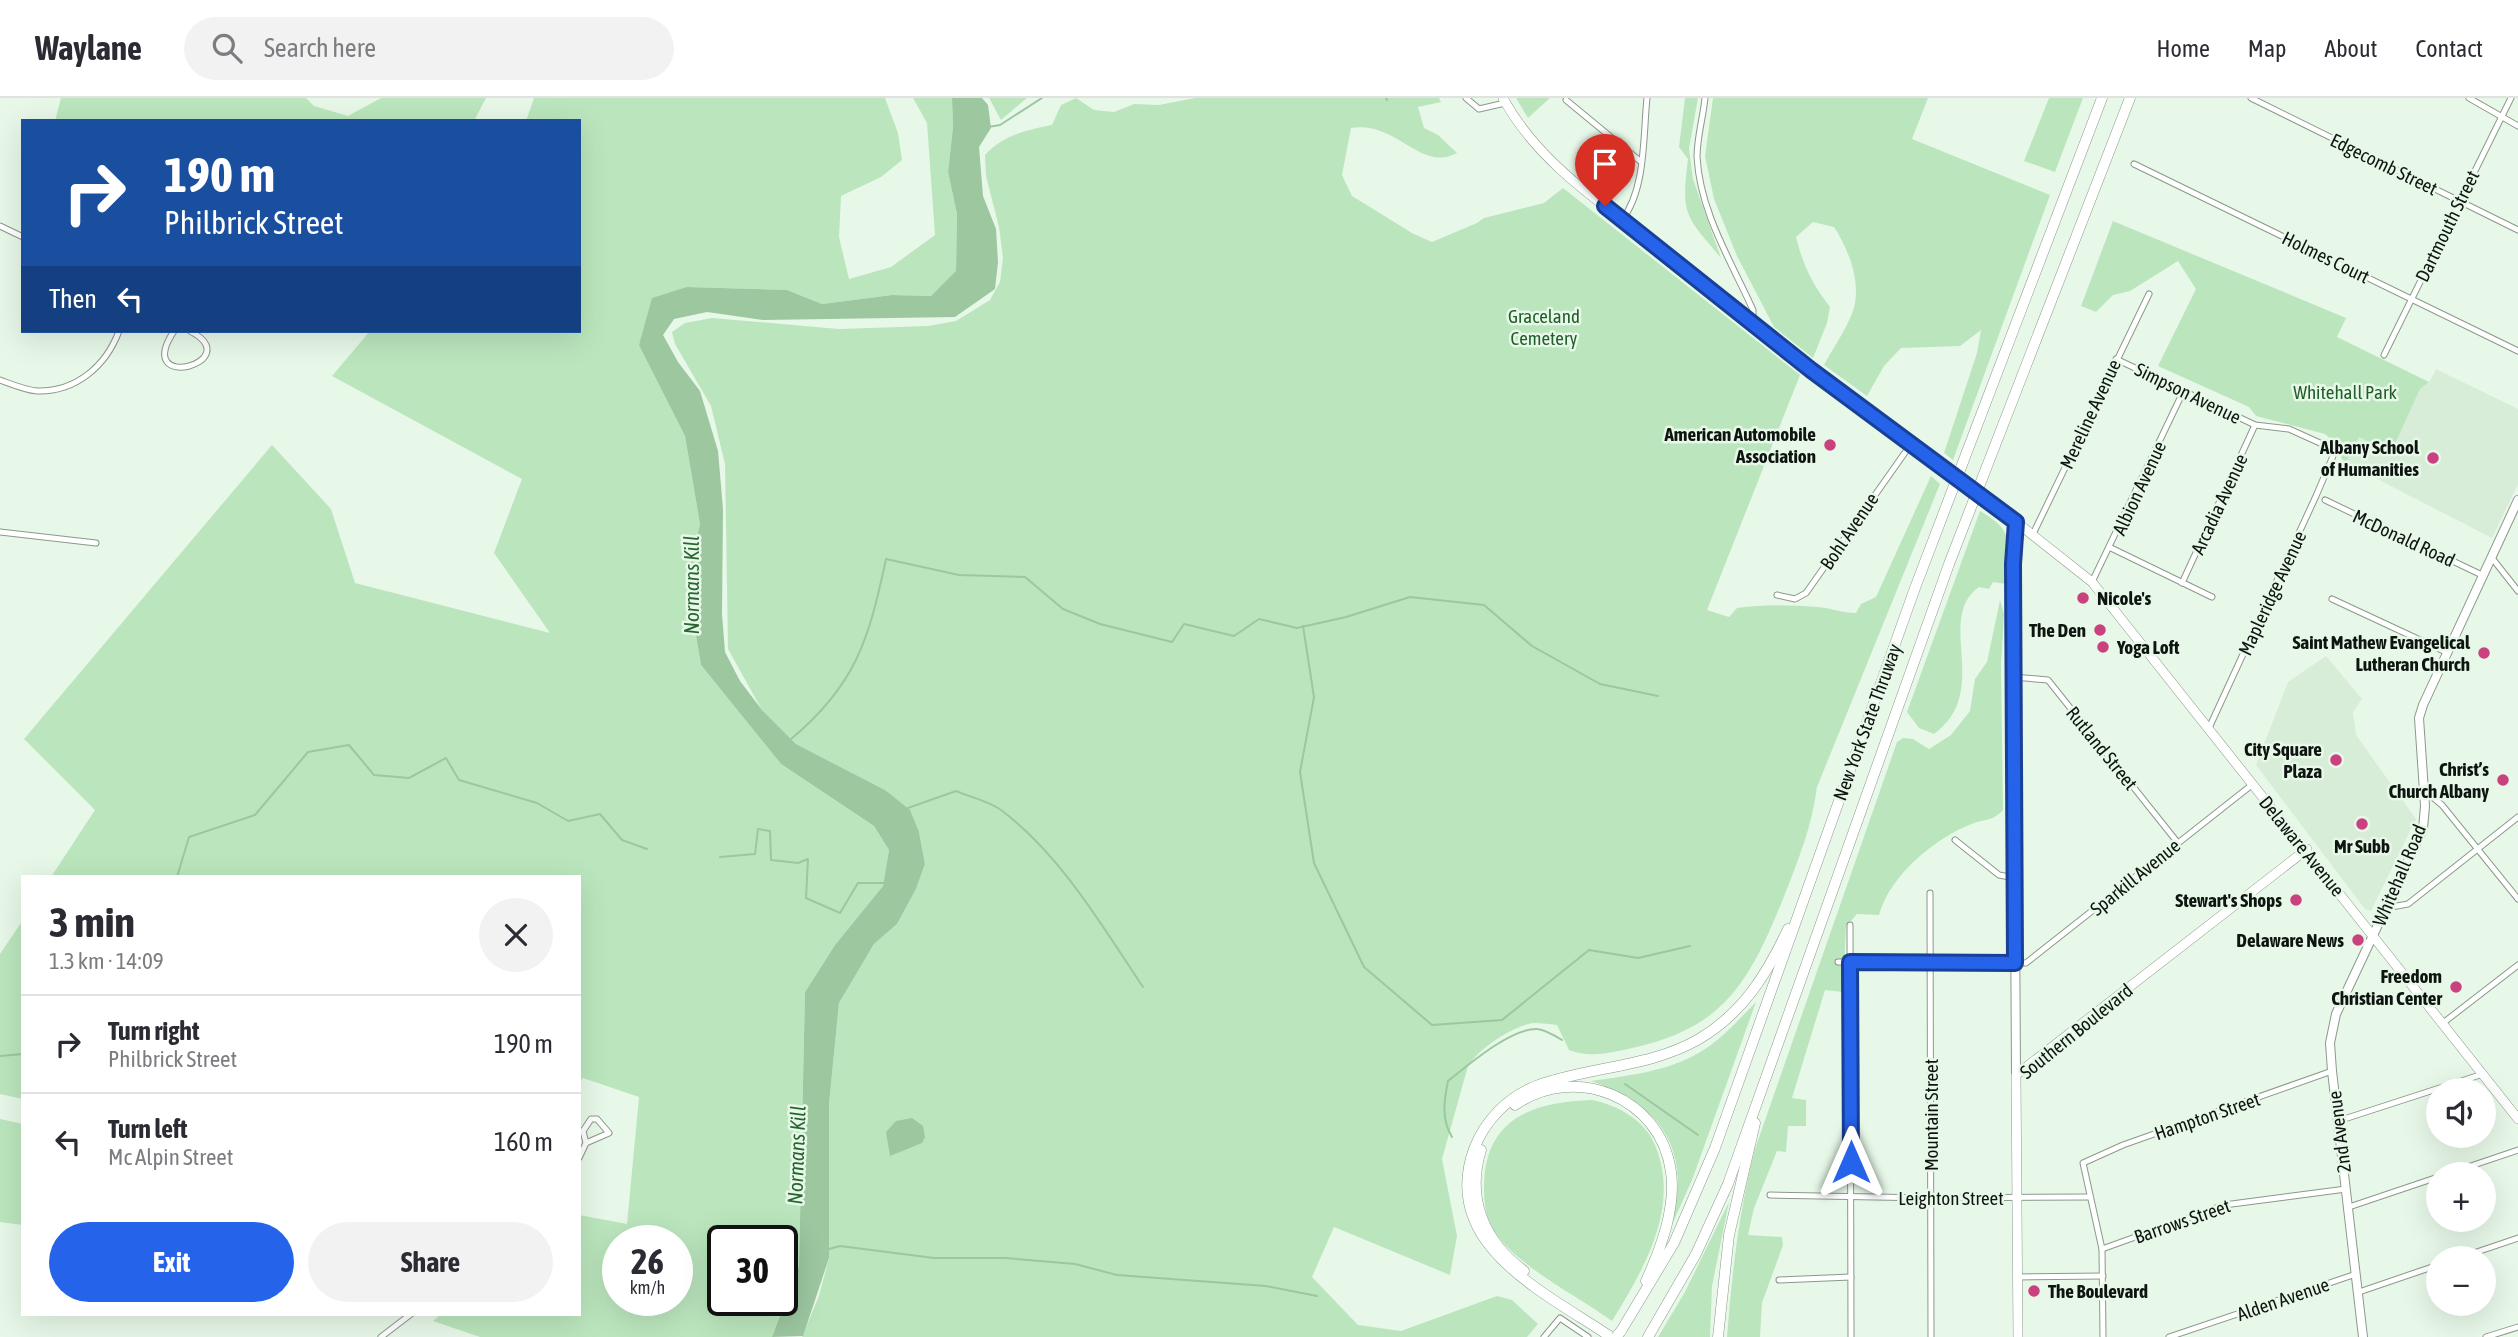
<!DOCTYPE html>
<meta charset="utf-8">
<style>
body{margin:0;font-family:"Asap Condensed",sans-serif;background:#f2f2f3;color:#2b2b33;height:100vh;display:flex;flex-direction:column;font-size:26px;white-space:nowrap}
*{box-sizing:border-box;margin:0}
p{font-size:23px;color:#7c7c81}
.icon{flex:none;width:38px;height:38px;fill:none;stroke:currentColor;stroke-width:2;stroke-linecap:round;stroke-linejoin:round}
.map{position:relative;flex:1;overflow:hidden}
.sheet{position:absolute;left:21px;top:777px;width:560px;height:441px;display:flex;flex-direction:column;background:#fff;border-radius:0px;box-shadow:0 7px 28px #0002}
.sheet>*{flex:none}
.guide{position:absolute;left:21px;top:21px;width:560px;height:214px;border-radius:0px;box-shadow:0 7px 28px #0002;background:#1a4fa0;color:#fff;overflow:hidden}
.tools{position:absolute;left:2426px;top:980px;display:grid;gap:14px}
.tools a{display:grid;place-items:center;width:70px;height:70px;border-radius:50%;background:#fff;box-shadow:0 7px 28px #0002;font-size:35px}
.speed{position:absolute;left:602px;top:1127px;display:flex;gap:14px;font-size:35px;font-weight:700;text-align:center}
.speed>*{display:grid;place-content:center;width:91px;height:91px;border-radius:50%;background:#fff;box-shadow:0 7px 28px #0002;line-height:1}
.speed small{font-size:18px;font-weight:400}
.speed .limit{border:4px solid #111;border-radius:10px;background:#fff;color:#111}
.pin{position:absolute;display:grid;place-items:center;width:60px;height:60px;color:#fff;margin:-72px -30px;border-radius:50% 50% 50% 0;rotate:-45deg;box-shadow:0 0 7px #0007}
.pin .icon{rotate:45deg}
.me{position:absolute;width:77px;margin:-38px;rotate:0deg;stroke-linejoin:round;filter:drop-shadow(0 0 5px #0008)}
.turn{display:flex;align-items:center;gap:24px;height:147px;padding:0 28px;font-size:32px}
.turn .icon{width:91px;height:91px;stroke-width:2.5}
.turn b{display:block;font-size:49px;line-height:60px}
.then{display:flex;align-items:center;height:66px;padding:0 28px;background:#0003;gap:14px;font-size:26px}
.round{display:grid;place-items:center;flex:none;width:74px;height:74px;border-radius:37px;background:#f2f2f3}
.headline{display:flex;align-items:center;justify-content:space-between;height:119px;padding:0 28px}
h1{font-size:42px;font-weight:700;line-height:52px}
.primary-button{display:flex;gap:14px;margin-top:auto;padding:14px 28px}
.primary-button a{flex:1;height:80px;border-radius:42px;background:#2563eb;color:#fff;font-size:28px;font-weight:700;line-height:80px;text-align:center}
.primary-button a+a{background:#f2f2f3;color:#2b2b33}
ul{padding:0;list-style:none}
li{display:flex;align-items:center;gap:21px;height:98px;padding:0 28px;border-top:2px solid #e1e1e2}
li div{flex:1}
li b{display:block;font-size:26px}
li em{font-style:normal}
header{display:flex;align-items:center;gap:42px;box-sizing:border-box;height:98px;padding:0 35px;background:#fff;border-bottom:2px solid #e1e1e2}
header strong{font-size:33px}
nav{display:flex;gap:38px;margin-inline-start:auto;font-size:24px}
.search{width:490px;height:63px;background:#f2f2f3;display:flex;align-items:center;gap:18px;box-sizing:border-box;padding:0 24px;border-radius:38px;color:#7c7c81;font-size:26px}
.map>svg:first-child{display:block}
.built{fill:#d7edd7}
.green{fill:#bbe6bd;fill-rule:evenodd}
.water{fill:#9cc79f}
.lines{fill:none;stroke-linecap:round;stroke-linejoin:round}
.stream{stroke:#9cc79f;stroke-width:2}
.street-casing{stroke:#8b998b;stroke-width:7}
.secondary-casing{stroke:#8b998b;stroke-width:10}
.primary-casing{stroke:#8b998b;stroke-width:10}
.highway-casing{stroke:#8b998b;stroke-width:11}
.street{stroke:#fff;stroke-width:5}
.secondary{stroke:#fff;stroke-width:8}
.primary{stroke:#fff;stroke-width:9}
.highway{stroke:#fff;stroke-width:10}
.primary-bridge-casing{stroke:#8b998b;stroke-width:10;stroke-linecap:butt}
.highway-bridge-casing{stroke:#8b998b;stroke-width:11;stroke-linecap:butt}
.primary-bridge{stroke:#fff;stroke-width:9}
.highway-bridge{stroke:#fff;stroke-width:10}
.route-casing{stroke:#184099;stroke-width:18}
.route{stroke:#2563eb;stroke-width:12}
.poi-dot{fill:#c9427f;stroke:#e7f8e8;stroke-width:2.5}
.labels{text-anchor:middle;stroke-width:5;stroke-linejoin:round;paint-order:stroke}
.street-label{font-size:19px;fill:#0e140f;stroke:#e7f8e8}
.park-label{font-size:19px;fill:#215e2b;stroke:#e7f8e8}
.poi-label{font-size:19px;font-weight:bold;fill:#0e140f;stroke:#e7f8e8;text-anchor:end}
.water-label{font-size:21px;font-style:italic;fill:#296531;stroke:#e7f8e8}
</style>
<header>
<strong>Waylane</strong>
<div class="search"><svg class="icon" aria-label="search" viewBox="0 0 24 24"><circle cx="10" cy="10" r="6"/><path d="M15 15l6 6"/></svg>Search here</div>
<nav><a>Home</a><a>Map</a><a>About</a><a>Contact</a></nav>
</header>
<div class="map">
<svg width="2518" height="1239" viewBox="0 0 2518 1239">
<rect width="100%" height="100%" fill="#e7f8e8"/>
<!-- built -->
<g class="built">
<path d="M2436,271L2518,311V386L2492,440L2346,365L2359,339L2391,355L2420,291L2430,283Z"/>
<path d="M2326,558L2362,601L2353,614L2356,637L2416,721L2371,813L2365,811L2256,667L2288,584Z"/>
</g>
<!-- green -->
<g class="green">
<path d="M61,0H306L314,8L348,18L381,0H486L474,23H55Z"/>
<path d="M534,0H885L898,35L902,62L881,79L841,98L839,139L849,181L891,169L935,137L927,25L913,0H952L953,29L948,74L957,116L956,174L931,198L892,197L822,206L787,192L687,189L639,246L685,338L700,426L687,484L701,567L781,666L874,728L889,752L883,788L835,847L805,894L799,1168L772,1239H480L433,1223L441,1216H579V1117L627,1126L639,999L583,980L579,985V779H51L95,712L24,641L272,347L331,411L355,485L550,535L494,455L522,381L332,278L370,233H579V23H526ZM618,1143H677V1202H618ZM723,1143H782V1202H723Z"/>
<path d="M989,0H1027L1001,22Z"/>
<path d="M1076,0L1094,12L1114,14L1134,6L1159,7L1195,0H1439L1441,4L1418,9L1424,30L1438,37L1457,55C1421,75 1396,22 1351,30L1342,77L1352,98L1412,135L1432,144L1477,125L1484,120L1544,105L1563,90L1800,277L1707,512L1729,519L1737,510C1763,506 1791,507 1817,509C1831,510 1842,515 1856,515L1861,506L1876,499L1931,378L1940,386L1817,689C1812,728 1799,760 1785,796C1751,880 1727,930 1632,950C1611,955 1589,960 1569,952L1557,927C1550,926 1542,925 1534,925C1514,927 1478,951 1468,968L1442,1061L1457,1138L1450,1177L1334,1129L1312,1179L1358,1227L1401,1233L1497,1198L1512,1202L1538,1226L1527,1239H802L819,1198L829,1160V1006L839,905L874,846L897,826L916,791L925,766L919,734L885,692L796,646L762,612L728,551L725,366L711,308L675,246L672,234L685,225L712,220L839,231L928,228L956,223L990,202L1000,184L1003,160L999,129L986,78L985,57C1003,37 1026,32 1052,27L1061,7Z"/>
<path d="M1516,0H1550L1528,20Z"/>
<path d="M1685,0H1698L1689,51L1693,81L1721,160C1685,117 1681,118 1688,61L1679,49Z"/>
<path d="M1713,0H1928L1912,41L2050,97L1953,362L1944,355L1977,255L1981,232L1960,248L1901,250L1884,268L1867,298L1824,267C1833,250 1846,232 1853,213C1862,186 1849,152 1834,129L1813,124L1796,139C1803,167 1812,186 1830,209L1827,225L1813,260L1774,229L1737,158L1714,101L1705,58Z"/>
<path d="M2049,0H2083L2055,74L2024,63Z"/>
<path d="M2113,123L2346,220L2337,239L2429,284L2420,291L2391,355L2359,339L2346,365L2341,360L2344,353L2325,336L2256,318L2249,309L2158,268L2196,191L2178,163L2130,193L2113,197L2096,214L2081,208Z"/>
<path d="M1980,413C2018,435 2007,446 2006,486L1993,484L1989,491L1979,489C1934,521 1993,593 1934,636L1919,630L1907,614Z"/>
<path d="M2000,502L2004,516L2001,567L2003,712C1993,723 1986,721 1974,725C1936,739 1890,777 1879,817L1857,816L1846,829L1843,894L1825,892L1792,1000L1806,1002V1028H1788L1786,1054L1777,1053L1754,1110L1748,1137L1782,1139L1783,1147L1762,1205L1760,1239H1727C1732,1175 1739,1113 1755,1051L1897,644L1903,640L1913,641L1929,651L1951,637L1970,613L1975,581L1987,564Z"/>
<path d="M23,822V1001L0,996V856Z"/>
<path d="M1756,904L1692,1082L1670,1131C1673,1115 1678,1098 1678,1082C1676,1027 1639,999 1591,983C1625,978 1663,974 1693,958C1718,946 1737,923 1756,904Z"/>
<path d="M1592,1002C1617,1007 1645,1022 1655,1047C1681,1109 1644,1171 1612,1223C1576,1197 1522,1171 1496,1136C1486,1124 1484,1105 1484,1090C1484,1021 1531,1004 1592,1002Z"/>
<path d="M0,1021L23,1026V1127L0,1124Z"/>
<path d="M1729,1104L1712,1188L1710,1239H1658L1685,1194Z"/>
</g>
<!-- water -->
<g class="water">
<path d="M952,0H982L988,7L991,30L979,49L983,98L996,131L998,164L995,191L955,219L763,222L707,214L674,221L663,237L678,264L700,293L718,353L723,411L722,516L725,554L740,583L762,612L796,646L885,692L910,712L919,734L925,766L916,791L897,826L874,846L839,905L829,1006V1160L803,1238L772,1239L799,1168L805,894L835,847L883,788L889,752L874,728L781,666L701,567L687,484L700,426L685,338L639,247L652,200L687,189L787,192L822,206L892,197L931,198L956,173L957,116L948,74L953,29Z"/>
<path d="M912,1020L923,1028L925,1039L922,1045L890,1058L886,1034L896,1023Z"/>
</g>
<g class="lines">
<!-- stream -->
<g class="stream">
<path d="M1386,0L1387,2"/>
<path d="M988,29L1000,27L1042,0"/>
<path d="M1303,528L1314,599L1300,674L1314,765L1364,869L1432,927L1502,922L1589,852L1638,860L1690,848"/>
<path d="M791,641C856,587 869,541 886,461L959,477L1025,479L1063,511L1100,526L1172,544L1184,526L1234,538L1259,521L1297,530L1346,519L1410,499L1484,507L1532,548L1600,586L1658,598"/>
<path d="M908,710L956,693C970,699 989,703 1001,712C1061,757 1102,828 1143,889"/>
<path d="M720,759L755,756L758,731L770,733L771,762L798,765L808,761L806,800L840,815L858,785H885"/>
<path d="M177,779L189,739L255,717L308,654L349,647L374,677L409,680L446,660L459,682L537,705L568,723L600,716L622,742L647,751"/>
<path d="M0,958L23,956"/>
<path d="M1625,986L1698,1037"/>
<path d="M1452,1039C1441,1021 1444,1003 1448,983C1468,967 1511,930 1537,931C1546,932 1554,937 1562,942"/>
<path d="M829,1151L840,1148L934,1160H1005L1075,1166L1117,1177L1266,1188L1317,1198"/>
</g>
<!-- street casing -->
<g class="street-casing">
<g id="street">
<path d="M1466,0L1479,11L1505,5"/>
<path d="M1705,0C1703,20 1697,39 1697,59C1700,114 1731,163 1753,212V224"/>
<path d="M2251,0L2518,132"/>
<path d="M2469,0L2518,28"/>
<path d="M1566,2L1640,63"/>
<path d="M2134,66L2518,253"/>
<path d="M1622,122C1646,91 1643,38 1647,0"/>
<path d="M0,128L23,139"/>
<path d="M174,233C132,296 249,264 190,233"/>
<path d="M2384,257L2511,0"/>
<path d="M2116,261L2255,327L2289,331L2331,350L2333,358L2316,398L2209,630"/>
<path d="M0,282C11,286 25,292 37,293C76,294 106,268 119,233"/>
<path d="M2325,402L2484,478"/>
<path d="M0,434L96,445"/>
<path d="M2033,436L2149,196"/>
<path d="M2111,450L2212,499"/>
<path d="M2492,460L2518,493"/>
<path d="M2092,484L2183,294"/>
<path d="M2182,485L2255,327"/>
<path d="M1777,497L1795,501L1806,495L1911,346"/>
<path d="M2332,501L2448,555"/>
<path d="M2013,579L2048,582L2178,745"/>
<path d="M2424,692L2442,707L2518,801"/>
<path d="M1955,742L1999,777L2015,780"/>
<path d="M1930,795L1931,1239"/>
<path d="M2386,810L2408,806L2518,719"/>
<path d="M1850,827L1851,1239"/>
<path d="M1838,864L2026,865L2253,686"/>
<path d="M2443,925L2518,867"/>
<path d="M2338,1023L2483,976"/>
<path d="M579,1060L586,1045L583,1033L591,1021H597L609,1035L586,1045"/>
<path d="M2447,1076L2518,1052"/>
<path d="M1770,1097L1931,1100L2089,1099"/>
<path d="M2349,1109L2438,1079"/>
<path d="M2102,1151L2224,1107L2346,1091"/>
<path d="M2459,1160L2518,1140"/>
<path d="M2018,1179L2103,1178"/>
<path d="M1779,1182L1851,1179"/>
<path d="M2359,1194L2438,1167"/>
<path d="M381,1239L411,1216"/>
<path d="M1544,1239L1560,1220L1588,1239"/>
<path d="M2103,1239L2102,1151L2083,1065L2123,1047L2332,973"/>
<path d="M2169,1239L2356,1176"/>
<path d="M2486,1239L2518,1229"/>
</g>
</g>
<!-- secondary casing -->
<g class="secondary-casing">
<g id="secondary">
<path d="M2016,977L2013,466L2016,424"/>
<path d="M2363,1239L2332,973L2330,945L2336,916L2423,731L2425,708L2419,620L2423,607L2518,402"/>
</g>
</g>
<!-- primary casing -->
<g class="primary-casing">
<g id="primary">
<path d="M1503,0C1538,65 1602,105 1659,150C1749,223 1840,293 1933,362"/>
<path d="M2001,412L2092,484L2518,1021"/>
<path d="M2018,1239L2016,977L2307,751"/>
</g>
</g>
<!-- highway casing -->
<g class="highway-casing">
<g id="highway">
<path d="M1515,1007C1575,965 1661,999 1671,1074C1676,1110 1661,1150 1646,1183"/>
<path d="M1481,1052C1466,1101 1484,1143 1524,1173"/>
<path d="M1621,1233L1674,1145L1715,1050L1915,490L2102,0"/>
<path d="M1611,1239C1546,1195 1439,1147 1474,1051C1485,1022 1508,999 1536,988C1590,968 1649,970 1699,941C1743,915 1767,876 1788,831"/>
<path d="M1648,1239L1696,1156L1728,1086L1949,466L2130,0"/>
<path d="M1718,1239L1729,1137L1755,1025"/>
</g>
</g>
<!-- street -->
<use href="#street" class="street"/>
<!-- secondary -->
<use href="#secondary" class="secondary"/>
<!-- primary -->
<use href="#primary" class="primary"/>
<!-- highway -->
<use href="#highway" class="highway"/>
<!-- primary-bridge casing -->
<g class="primary-bridge-casing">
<path id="primary-bridge" d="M1933,362L2001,412"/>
</g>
<!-- highway-bridge casing -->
<g class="highway-bridge-casing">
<path id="highway-bridge" d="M1616,1239L1621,1233"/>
</g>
<!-- primary-bridge -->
<use href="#primary-bridge" class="primary-bridge"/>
<!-- highway-bridge -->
<use href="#highway-bridge" class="highway-bridge"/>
</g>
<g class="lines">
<!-- route casing -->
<g class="route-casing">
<path id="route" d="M1605,108L1811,272L2016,424L2013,466L2015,865L1850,864L1851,1064"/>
</g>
<!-- route -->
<use href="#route" class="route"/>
</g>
<!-- markers -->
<g class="poi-dot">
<circle cx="1830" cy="347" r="7"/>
<circle cx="2433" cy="360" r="7"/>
<circle cx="2083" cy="500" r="7"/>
<circle cx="2100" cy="532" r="7"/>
<circle cx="2103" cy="549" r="7"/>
<circle cx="2484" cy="555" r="7"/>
<circle cx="2336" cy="662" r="7"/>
<circle cx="2503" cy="682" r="7"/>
<circle cx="2362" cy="726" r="7"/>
<circle cx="2296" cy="802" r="7"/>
<circle cx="2358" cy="842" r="7"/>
<circle cx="2456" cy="889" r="7"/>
<circle cx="2034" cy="1193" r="7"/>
</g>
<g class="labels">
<!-- street labels -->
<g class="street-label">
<text transform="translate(2384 66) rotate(26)" y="7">Edgecomb Street</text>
<text transform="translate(2447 128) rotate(-64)" y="7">Dartmouth Street</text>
<text transform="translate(2326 159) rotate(26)" y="7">Holmes Court</text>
<text transform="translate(2188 295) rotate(26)" y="7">Simpson Avenue</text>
<text transform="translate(2090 316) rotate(-65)" y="7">Mereline Avenue</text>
<text transform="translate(2139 390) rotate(-65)" y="7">Albion Avenue</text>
<text transform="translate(2219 406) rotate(-65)" y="7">Arcadia Avenue</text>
<text transform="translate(1849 433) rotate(-56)" y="7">Bohl Avenue</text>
<text transform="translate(2404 440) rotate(25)" y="7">McDonald Road</text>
<text transform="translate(2272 495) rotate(-65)" y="7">Mapleridge Avenue</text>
<text transform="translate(1867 624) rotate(-70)" y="7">New York State Thruway</text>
<text transform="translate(2102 650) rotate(51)" y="7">Rutland Street</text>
<text transform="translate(2302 748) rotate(51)" y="7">Delaware Avenue</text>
<text transform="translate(2399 777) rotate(-67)" y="7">Whitehall Road</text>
<text transform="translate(2135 779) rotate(-39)" y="7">Sparkill Avenue</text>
<text transform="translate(2076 933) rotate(-39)" y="7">Southern Boulevard</text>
<text transform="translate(1931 1017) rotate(-90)" y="7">Mountain Street</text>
<text transform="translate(2207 1018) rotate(-19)" y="7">Hampton Street</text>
<text transform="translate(2339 1034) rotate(-97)" y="7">2nd Avenue</text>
<text x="1951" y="1107">Leighton Street</text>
<text transform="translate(2182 1123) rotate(-19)" y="7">Barrows Street</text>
<text transform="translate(2283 1201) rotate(-19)" y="7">Alden Avenue</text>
</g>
<!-- park labels -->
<g class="park-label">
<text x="1544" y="225">Graceland<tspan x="1544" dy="22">Cemetery</tspan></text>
<text x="2345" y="301">Whitehall Park</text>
</g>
<!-- poi labels -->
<g class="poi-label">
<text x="1816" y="343">American Automobile<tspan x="1816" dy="22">Association</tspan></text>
<text x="2419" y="356">Albany School<tspan x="2419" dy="22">of Humanities</tspan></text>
<text x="2097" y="507" text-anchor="start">Nicole's</text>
<text x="2086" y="539">The Den</text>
<text x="2470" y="551">Saint Mathew Evangelical<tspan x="2470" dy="22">Lutheran Church</tspan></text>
<text x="2117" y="556" text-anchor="start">Yoga Loft</text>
<text x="2322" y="658">City Square<tspan x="2322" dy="22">Plaza</tspan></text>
<text x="2489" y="678">Christ’s<tspan x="2489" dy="22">Church Albany</tspan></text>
<text x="2362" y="755" text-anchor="middle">Mr Subb</text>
<text x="2282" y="809">Stewart's Shops</text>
<text x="2344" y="849">Delaware News</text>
<text x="2442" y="885">Freedom<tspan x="2442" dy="22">Christian Center</tspan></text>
<text x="2048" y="1200" text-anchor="start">The Boulevard</text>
</g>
<!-- water labels -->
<g class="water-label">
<text transform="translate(692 487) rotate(-90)" y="7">Normans Kill</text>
<text transform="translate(797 1057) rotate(-88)" y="7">Normans Kill</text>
</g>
</g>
</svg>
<div class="tools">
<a><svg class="icon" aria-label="sound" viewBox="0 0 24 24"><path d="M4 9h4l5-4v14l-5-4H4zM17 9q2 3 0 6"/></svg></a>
<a>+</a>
<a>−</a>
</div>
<div class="speed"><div>26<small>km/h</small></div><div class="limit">30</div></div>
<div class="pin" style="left:1605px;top:108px;background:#d93025"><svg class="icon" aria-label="arrive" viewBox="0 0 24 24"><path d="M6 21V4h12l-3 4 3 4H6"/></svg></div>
<svg class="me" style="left:1851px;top:1064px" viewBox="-20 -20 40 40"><path d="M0-17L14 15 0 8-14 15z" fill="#2563eb" stroke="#fff" stroke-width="4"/></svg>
<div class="guide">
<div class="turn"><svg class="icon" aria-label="right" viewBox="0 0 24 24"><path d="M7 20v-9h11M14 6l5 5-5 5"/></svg><div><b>190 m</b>Philbrick Street</div></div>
<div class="then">Then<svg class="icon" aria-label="left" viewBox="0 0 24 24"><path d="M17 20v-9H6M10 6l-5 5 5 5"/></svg></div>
</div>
<section class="sheet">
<div class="headline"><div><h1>3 min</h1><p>1.3 km · 14:09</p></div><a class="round"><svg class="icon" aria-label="close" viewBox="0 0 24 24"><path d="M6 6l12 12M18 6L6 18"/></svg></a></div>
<ul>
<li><svg class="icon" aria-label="right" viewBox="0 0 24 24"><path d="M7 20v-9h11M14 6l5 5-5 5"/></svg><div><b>Turn right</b><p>Philbrick Street</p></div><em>190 m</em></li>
<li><svg class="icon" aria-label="left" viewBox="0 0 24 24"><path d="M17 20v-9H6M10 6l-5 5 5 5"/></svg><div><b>Turn left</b><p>Mc Alpin Street</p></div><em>160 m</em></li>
</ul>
<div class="primary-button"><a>Exit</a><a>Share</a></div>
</section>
</div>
